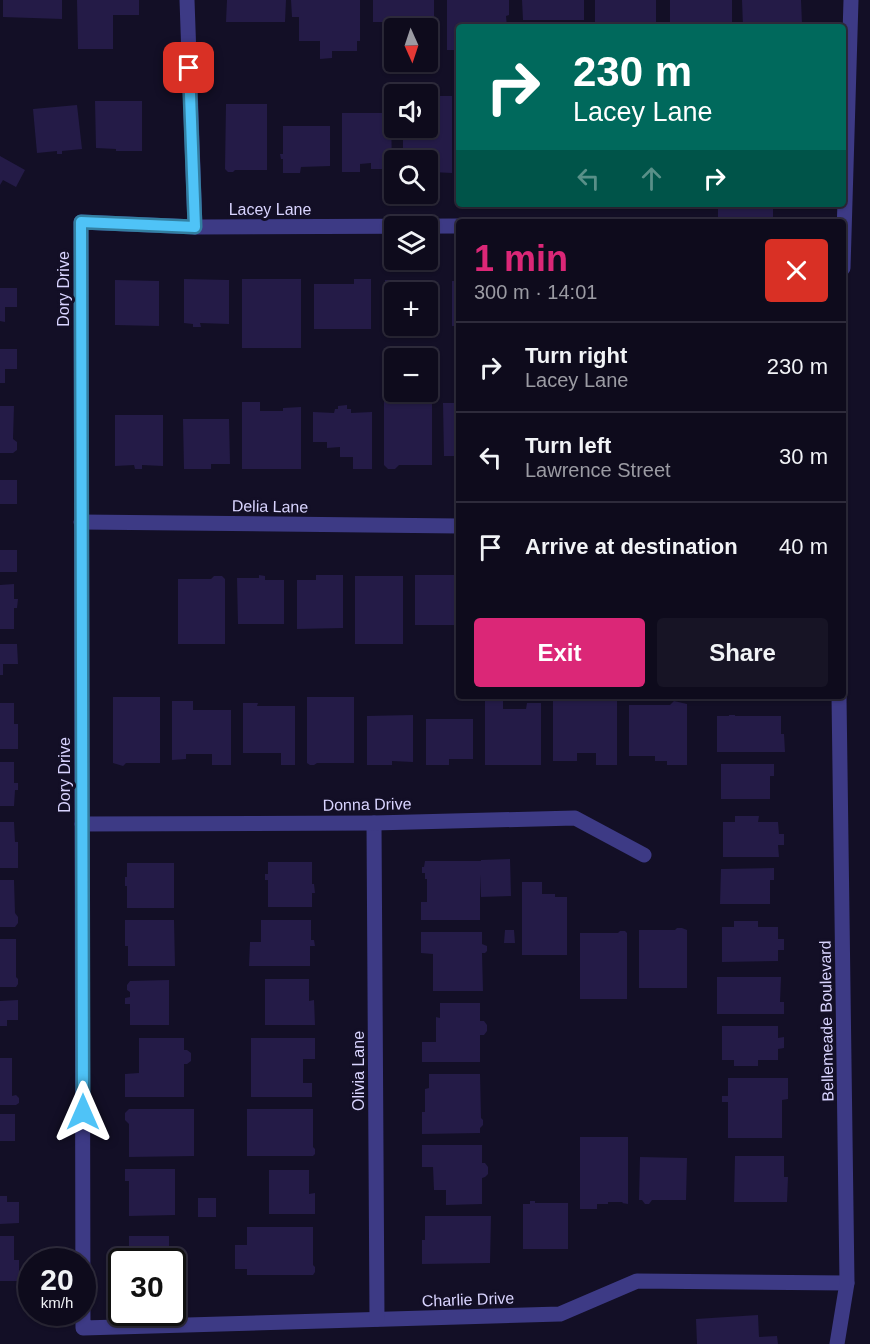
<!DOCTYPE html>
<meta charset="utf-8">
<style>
body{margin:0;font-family:Arial,sans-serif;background:#171425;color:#f1f3f6;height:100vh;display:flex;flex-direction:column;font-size:22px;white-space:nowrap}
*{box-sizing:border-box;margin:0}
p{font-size:20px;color:#9b9ba3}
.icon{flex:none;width:33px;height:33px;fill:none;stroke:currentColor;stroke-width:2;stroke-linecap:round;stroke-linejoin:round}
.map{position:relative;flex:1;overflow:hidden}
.panel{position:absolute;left:456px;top:219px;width:390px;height:480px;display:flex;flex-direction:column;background:#0e0b1c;border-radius:6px;box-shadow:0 2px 4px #0004,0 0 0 2px #2e2b3b}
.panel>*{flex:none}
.top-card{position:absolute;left:456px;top:24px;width:390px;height:183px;border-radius:6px;box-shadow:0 2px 4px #0004,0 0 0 2px #2e2b3b;background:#00695c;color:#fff;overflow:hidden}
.needle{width:39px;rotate:177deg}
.fabs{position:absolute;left:384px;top:18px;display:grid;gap:12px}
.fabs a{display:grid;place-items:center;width:54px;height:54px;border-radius:6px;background:#0e0b1c;box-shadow:0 2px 4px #0004,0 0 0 2px #2e2b3b;font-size:30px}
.speed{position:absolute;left:18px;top:1248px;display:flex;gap:12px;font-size:30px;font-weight:700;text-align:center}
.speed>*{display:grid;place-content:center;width:78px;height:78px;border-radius:50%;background:#0e0b1c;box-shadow:0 2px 4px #0004,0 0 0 2px #2e2b3b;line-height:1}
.speed small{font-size:15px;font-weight:400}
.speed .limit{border:3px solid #111;border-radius:9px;background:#fff;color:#111}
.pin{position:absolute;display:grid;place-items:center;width:51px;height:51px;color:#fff;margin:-26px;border-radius:12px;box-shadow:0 3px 9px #0006}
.me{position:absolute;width:66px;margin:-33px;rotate:0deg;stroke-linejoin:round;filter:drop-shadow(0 0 4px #0008)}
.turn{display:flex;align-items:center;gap:21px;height:126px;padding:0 18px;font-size:27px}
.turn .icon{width:78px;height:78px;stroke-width:2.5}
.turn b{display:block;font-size:42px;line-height:51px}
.lanes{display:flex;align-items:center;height:57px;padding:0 18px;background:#0003;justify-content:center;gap:30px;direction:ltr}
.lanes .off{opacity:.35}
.round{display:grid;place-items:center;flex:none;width:63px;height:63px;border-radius:6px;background:#171425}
.head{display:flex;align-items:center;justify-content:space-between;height:102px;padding:0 18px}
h1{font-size:36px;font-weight:700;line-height:45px;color:#db2777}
.cta{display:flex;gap:12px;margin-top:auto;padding:12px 18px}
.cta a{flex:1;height:69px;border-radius:6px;background:#db2777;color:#fff;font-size:24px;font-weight:700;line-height:69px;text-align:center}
.cta a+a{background:#171425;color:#f1f3f6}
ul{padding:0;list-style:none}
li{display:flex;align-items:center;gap:18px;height:90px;padding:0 18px;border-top:2px solid #2e2b3b}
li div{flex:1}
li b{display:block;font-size:22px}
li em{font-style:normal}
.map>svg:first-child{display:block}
.building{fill:#241b47}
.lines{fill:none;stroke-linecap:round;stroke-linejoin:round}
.minor{stroke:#3d3a85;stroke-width:15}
.route-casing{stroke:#337fa1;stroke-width:15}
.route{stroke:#4fc3f7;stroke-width:10}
.labels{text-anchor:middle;stroke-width:6;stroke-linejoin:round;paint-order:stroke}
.street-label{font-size:16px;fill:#d9d4ff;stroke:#130f26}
</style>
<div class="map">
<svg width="870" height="1344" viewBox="0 0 870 1344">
<rect width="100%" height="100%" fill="#130f26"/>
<!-- building -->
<g class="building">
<path d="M3,0H62V19L3,17Z"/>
<path d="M77,0H139V15H113V49H78Z"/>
<path d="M227,0H286L285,22H226Z"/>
<path d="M291,0H360V41H357V51H332V58L320,59V41H299V17H292Z"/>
<rect x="373" y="0" width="61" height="22"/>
<path d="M447,0H509V15L506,16L507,27H459V50H447Z"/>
<path d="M522,0H584V20H523Z"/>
<rect x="595" y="0" width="61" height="22"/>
<rect x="670" y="0" width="62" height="27"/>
<path d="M742,0H801L802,24L771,25V27H743Z"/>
<path d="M428,96H452V173L432,172V165H428V160H403V128H428Z"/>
<path d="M95,101H142V151H116V149L96,148Z"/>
<path d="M226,104H267V170H235L233,172H228L225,169Z"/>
<path d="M77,105L82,149L62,151V154H57V151L37,153L33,109Z"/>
<path d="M342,113H391L392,169H371V163L360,164V172H342Z"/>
<path d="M283,126H330V166L301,167L300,173H283V159H281L280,154H283Z"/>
<path d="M0,156L25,170L16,187L3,180L0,185Z"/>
<rect x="718" y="204" width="55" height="18"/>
<path d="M184,279L229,280V324L200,323L201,327H193V324L184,323Z"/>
<rect x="242" y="279" width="59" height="69"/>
<path d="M354,279H371V329H314V284H354Z"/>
<path d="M115,280L159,281V326L115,325Z"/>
<path d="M385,280H430V326H428V292H394V326H385Z"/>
<rect x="452" y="281" width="7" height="45"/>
<path d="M0,288H17V307H5V322L0,321Z"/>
<path d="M0,349H17V369H5V383H0Z"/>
<path d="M384,386H394V392H428V386H432V465H399L395,469H388L384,465Z"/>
<path d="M242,402H260V411H283V408L301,407V469H242Z"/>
<path d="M443,403H459V456H444Z"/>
<path d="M347,405V409H351V413L372,412V469H353V457H340V447L327,448V442H313V412L334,413L335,409H338V406Z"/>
<path d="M0,406H14L13,439L17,442V450L13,453H0Z"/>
<path d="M115,415H163V466L142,465V469H135L134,465L115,466Z"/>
<path d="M183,419H229L230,464H211V469H184Z"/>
<rect x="0" y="480" width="17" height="24"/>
<rect x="0" y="550" width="17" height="22"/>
<path d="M259,575L265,576V580H284V624H238L237,578H259Z"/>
<path d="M316,575H343V628L297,629V580H316Z"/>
<rect x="415" y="575" width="44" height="50"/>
<path d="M214,576H222L225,579V644H178V579H211Z"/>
<rect x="355" y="576" width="48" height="68"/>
<path d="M14,584V599H18L17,608H14V629H0V585Z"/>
<path d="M0,644H17L18,664H3V675H0Z"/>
<path d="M553,696H617V765H596V753H577V761H553Z"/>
<path d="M113,697H160V763H126L123,766L113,763Z"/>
<path d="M307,697H354V763H317L314,765H310L307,763Z"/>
<path d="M485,697H503V709H526L527,703H541V765H485Z"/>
<path d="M172,701H193V710H231V765H212V754H186V759L172,760Z"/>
<path d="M674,701L687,704V765H667V761H655V756H629V705H670Z"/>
<path d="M0,703H14V724H18V749H0Z"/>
<path d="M243,703H258L257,706H295V765H281V753H243Z"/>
<path d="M413,715V762L392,761V765H367V716Z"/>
<path d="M729,715H735V716H781V734H784L785,752H717V716H729Z"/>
<path d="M426,719H473V759H449V765H426Z"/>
<path d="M0,762H14V783H18V790H15L14,806H0Z"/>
<path d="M721,764H774V776H770V799H721Z"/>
<path d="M735,816H759L758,822H778L779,834H784V845H778L779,857H723V822H735Z"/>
<path d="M0,822H14L15,842H18V868H0Z"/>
<path d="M510,859L511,896L481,897L480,874V920H421V902H427V879H425V873H422V867H424L425,861H481V860Z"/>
<path d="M268,862H312V884H314L315,893H312V907H268V880H265V874H268Z"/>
<path d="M127,863H174V908H127V886H125V877H127Z"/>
<path d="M774,868V880H770V904H720L721,869Z"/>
<path d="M0,880H14L15,913L18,917V923L15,927H0Z"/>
<path d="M522,882H542V894H555V897H567V955H522Z"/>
<path d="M125,920H174L175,966H128V946H125Z"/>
<path d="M261,920H311V940H314L315,946H310V966H249L250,942H261Z"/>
<path d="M734,921H758V927H778V939H784V950H778V961L722,962V927H734Z"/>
<path d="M677,928H682L687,930V988H639V930H675Z"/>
<path d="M505,930H514L515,943H504Z"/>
<path d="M620,931H625L627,933V999H580V933H618Z"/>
<path d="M421,932H482V944L487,946V951L485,953H482L483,991H433V954L421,953Z"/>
<path d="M0,939H16V977L18,979V984L16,987H0Z"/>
<path d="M717,977H781L780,1002H784V1014H717Z"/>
<path d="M265,979H309V1001L314,1000L315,1025H265Z"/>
<path d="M169,980V1025H130V1004H125V998L130,997V992L127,990V985L130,981Z"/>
<path d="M18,1000V1020H7V1026H0V1001Z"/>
<path d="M440,1003H480V1021H484L487,1025V1031L484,1035H480V1062H422V1042H436V1017L440,1018Z"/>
<path d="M722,1026H778V1038L784,1037V1048L778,1049V1060H758V1066H734V1060H722Z"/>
<path d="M139,1038H184V1050H187L191,1053V1061L187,1064H184V1097H125V1074L139,1073Z"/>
<path d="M251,1038H315V1059H303V1083H312V1097H251Z"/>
<path d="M0,1058H12V1096L16,1095L19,1098V1103L16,1105H0Z"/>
<path d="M429,1074H480L481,1118L483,1120V1125L480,1128V1133L422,1134V1112H425V1089L429,1088Z"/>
<path d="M728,1078H788V1099L782,1100V1138H728V1102H722V1096H728Z"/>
<path d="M129,1109H194V1156L129,1157V1124L125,1120V1113Z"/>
<path d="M247,1109H313V1147L315,1149V1154L313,1156H247Z"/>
<rect x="0" y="1114" width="15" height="27"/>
<path d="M580,1137H628V1204L622,1203L623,1202H608V1204H597V1209H580Z"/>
<path d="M422,1145H482V1163H485L488,1167V1174L485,1177L482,1178V1204L446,1205V1190H434L433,1167H422Z"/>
<path d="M735,1156H784V1177H788L787,1202H734Z"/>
<path d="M640,1157L687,1158L686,1200H652L649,1204H645L642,1200H639Z"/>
<path d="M125,1169H175V1215L129,1216V1181H125Z"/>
<path d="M269,1170H309V1194L315,1193V1214H269Z"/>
<path d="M0,1196H7V1202H19V1223L0,1224Z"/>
<rect x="198" y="1198" width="18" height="19"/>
<path d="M530,1201H535V1203H568V1249H523V1204H530Z"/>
<path d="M425,1216H491L490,1263L422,1264V1240H425Z"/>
<path d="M247,1227H313V1265L315,1267V1272L313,1275H247V1269H235V1245H247Z"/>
<path d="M0,1236H14V1260H19V1281H0Z"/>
<rect x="129" y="1236" width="40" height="26"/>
<path d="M758,1315L759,1337L777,1336L778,1344H697L696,1319Z"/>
</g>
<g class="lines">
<!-- minor -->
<g class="minor">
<path d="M187,0L195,227"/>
<path d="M459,226L195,227L81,222L83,1328L560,1314L637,1281L847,1283"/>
<path d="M843,268L851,0"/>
<path d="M81,522L459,526"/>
<path d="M374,823L377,1319"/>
<path d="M82,824L374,823L575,818L644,855"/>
<path d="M837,1344L847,1283L839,696"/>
</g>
</g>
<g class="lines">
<!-- route casing -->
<g class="route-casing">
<path id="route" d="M83,1112L81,222L195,227L189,68"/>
</g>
<!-- route -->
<use href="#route" class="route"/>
</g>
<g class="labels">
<!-- street labels -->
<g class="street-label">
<text x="270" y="215">Lacey Lane</text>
<text transform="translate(63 289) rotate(-90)" y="6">Dory Drive</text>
<text transform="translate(270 506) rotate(1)" y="6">Delia Lane</text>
<text transform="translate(64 775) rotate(-90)" y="6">Dory Drive</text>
<text transform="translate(367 804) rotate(-1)" y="6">Donna Drive</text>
<text transform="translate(826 1021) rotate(-91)" y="6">Bellemeade Boulevard</text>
<text transform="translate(358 1071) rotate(-90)" y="6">Olivia Lane</text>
<text transform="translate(468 1299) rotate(-2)" y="6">Charlie Drive</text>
</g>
</g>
</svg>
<div class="fabs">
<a><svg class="needle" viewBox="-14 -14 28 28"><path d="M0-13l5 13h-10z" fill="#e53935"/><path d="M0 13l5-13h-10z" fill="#9b9ba3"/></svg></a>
<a><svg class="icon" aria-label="sound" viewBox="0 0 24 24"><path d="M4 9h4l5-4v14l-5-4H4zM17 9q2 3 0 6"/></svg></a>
<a><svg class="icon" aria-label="search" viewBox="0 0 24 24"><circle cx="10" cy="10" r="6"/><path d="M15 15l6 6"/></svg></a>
<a><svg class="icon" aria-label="layers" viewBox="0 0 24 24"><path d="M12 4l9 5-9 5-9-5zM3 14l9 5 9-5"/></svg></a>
<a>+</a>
<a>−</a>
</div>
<div class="speed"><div>20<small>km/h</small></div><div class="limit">30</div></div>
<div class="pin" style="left:189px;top:68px;background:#d93025"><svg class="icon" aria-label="arrive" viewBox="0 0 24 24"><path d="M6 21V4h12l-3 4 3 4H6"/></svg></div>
<svg class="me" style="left:83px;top:1112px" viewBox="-20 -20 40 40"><path d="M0-17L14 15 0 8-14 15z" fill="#4fc3f7" stroke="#fff" stroke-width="4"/></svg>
<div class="top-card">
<div class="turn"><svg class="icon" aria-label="right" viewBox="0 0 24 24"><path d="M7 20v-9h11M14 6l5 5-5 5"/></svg><div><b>230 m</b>Lacey Lane</div></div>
<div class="lanes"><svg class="icon off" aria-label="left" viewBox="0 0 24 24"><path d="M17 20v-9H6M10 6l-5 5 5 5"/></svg><svg class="icon off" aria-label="ahead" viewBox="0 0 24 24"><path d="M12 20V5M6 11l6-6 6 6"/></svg><svg class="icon" aria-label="right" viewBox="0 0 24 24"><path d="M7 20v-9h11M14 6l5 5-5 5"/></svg></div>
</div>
<section class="panel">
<div class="head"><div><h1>1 min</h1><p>300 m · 14:01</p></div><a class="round" style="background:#d93025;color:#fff"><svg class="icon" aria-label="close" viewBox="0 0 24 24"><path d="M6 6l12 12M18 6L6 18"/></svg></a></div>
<ul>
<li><svg class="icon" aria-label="right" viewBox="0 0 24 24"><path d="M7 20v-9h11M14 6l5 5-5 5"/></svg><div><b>Turn right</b><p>Lacey Lane</p></div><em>230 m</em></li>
<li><svg class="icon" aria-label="left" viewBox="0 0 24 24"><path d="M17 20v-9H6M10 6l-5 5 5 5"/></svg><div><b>Turn left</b><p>Lawrence Street</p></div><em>30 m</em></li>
<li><svg class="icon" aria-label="arrive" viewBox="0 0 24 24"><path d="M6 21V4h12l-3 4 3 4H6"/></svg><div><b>Arrive at destination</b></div><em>40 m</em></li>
</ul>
<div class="cta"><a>Exit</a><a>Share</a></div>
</section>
</div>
